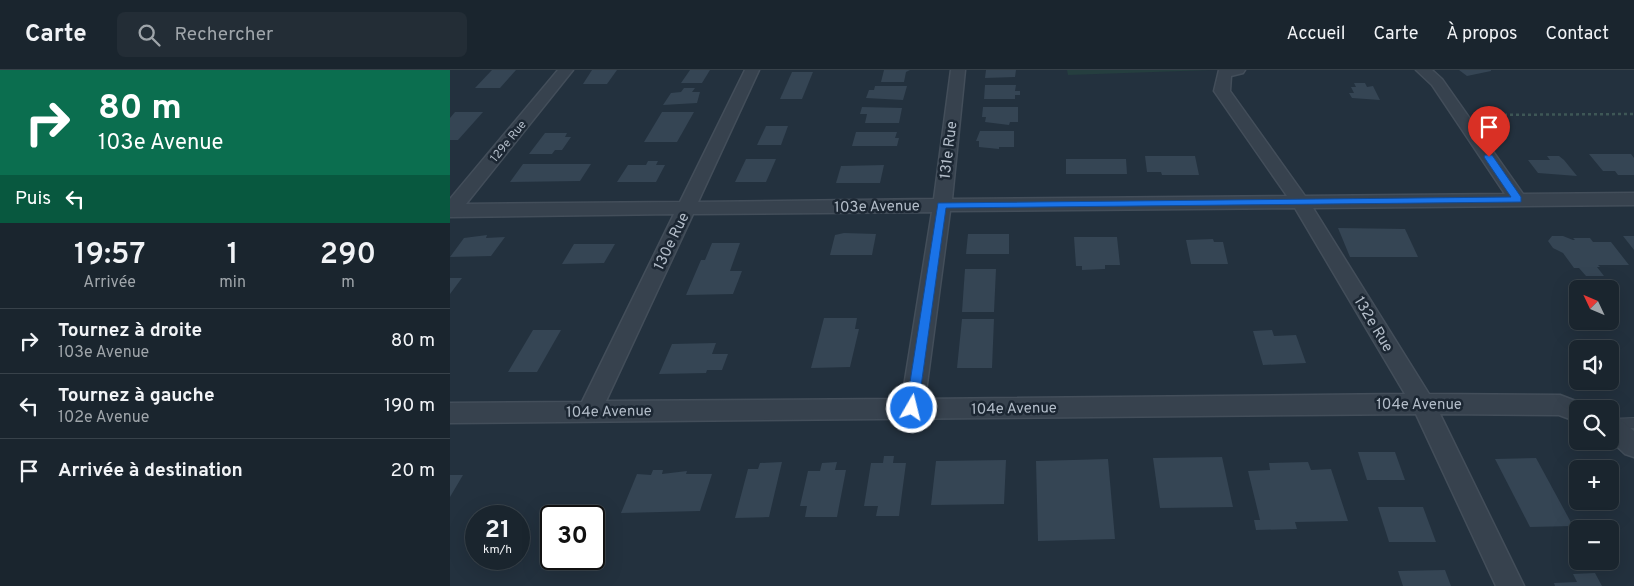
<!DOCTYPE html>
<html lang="fr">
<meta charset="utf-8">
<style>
body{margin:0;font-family:Overpass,sans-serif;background:#232d36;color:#f1f3f6;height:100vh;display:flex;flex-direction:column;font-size:19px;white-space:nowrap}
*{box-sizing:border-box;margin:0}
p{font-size:16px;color:#9fa5aa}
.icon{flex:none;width:28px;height:28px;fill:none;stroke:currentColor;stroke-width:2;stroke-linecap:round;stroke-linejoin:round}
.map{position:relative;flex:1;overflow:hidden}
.sheet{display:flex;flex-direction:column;background:#1a252e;width:450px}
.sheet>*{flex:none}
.banner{background:#0b6e4f;color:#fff;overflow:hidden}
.needle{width:32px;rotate:314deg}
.controls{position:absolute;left:1119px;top:210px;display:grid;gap:10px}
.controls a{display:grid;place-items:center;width:50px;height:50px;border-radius:8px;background:#1a252e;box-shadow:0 5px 20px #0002,0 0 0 1px #38424a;font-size:25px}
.speed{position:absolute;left:15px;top:435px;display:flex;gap:10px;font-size:25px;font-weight:700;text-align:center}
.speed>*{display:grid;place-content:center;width:65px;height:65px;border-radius:50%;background:#1a252e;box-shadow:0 5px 20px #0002,0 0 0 1px #38424a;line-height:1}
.speed small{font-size:12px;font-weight:400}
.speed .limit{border:2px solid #111;border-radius:8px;background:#fff;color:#111}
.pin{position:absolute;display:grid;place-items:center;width:42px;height:42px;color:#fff;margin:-51px -21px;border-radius:50% 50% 50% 0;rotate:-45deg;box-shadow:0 0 5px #0007}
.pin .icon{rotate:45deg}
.me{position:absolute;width:55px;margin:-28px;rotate:8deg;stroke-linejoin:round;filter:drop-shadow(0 0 4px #0008)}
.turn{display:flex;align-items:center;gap:18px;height:105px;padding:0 15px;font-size:22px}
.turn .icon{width:65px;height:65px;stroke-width:2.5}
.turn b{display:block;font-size:35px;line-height:42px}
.then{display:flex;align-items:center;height:48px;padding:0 15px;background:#0003;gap:10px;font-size:19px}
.eta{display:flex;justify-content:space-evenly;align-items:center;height:85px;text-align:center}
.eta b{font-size:30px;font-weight:600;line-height:35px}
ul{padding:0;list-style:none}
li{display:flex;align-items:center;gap:15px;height:65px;padding:0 15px;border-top:1px solid #38424a}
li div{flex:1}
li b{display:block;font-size:19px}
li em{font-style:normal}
header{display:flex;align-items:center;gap:30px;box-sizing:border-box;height:70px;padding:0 25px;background:#1a252e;border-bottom:1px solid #38424a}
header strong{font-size:24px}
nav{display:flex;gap:28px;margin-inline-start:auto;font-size:18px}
.search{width:350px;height:45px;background:#232d36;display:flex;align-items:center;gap:12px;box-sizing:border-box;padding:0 18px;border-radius:8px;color:#9fa5aa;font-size:19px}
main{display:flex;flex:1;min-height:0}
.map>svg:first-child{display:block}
.green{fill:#253e3f}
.building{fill:#354554}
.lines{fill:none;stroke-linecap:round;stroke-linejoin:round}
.service-casing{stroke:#434e5a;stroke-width:2}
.minor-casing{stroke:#434e5a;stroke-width:3}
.path{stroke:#3e5756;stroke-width:2.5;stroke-dasharray:3 3;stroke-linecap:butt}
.service{fill:#37424e;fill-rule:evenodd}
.minor{fill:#37424e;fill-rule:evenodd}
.route{fill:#1a73e8;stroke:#114b97}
.labels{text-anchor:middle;stroke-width:5;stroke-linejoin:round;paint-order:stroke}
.far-street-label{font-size:12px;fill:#b3bdc9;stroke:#1c2733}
.street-label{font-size:15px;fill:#b3bdc9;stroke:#1c2733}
</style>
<header>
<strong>Carte</strong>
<div class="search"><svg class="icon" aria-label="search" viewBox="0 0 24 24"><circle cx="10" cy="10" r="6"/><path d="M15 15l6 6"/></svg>Rechercher</div>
<nav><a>Accueil</a><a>Carte</a><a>À propos</a><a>Contact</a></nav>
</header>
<main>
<section class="sheet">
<div class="banner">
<div class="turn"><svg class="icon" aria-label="right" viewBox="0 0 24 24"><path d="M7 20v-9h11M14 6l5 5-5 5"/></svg><div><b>80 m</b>103e Avenue</div></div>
<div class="then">Puis<svg class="icon" aria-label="left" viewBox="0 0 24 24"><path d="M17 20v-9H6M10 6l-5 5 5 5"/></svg></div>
</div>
<div class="eta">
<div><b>19:57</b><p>Arrivée</p></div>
<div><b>1</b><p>min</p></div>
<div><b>290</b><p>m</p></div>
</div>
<ul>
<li><svg class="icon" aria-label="right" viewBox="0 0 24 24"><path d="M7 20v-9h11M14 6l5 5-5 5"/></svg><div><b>Tournez à droite</b><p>103e Avenue</p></div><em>80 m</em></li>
<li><svg class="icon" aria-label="left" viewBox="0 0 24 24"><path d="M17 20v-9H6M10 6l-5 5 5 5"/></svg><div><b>Tournez à gauche</b><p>102e Avenue</p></div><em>190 m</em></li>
<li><svg class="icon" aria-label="arrive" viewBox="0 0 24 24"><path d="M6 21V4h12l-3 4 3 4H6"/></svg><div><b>Arrivée à destination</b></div><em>20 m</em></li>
</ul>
</section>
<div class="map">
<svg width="1184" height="516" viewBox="0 0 1184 516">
<rect width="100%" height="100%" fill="#23313e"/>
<!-- green -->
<path class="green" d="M617,0H761L618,5Z"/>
<!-- building -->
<g class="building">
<path d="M42,0H66L50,18H25Z"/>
<path d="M142,0H167L157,14H133Z"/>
<path d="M240,0H260L252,13H231Z"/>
<path d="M434,0H460L456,2L454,12H431Z"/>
<path d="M536,0H566L565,7L535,8Z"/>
<path d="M1009,0H1041V1L1017,6Z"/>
<path d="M342,2H363L352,29H330Z"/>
<path d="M904,13H915L917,17L923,16L930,30L902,28L899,23H904L901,17H906Z"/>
<path d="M535,15H566L565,21H570V25H565V29H534Z"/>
<path d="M425,16H457L453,30L416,28L419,20H424Z"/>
<path d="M234,18H245L242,22H250L247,33L213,35L221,23L231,22Z"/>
<path d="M412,37L452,38L449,53H415L417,44H410Z"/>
<path d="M533,37H568V52H560L559,55L535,52L536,47H532Z"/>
<path d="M5,42H33L8,70H0V48Z"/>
<path d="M212,42H244L227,72H194Z"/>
<path d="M316,56H338L331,75H307Z"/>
<path d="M530,61H564V77H549V79L529,77V71H526Z"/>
<path d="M406,62H447L445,68H449L447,76H402Z"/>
<path d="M95,63H117L115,67H121L112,80H105L102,84H79Z"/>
<path d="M1139,84H1181L1184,88V105H1168L1165,101H1153Z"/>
<path d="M695,86H745L749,105H712L711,102H697Z"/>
<path d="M1097,86H1109L1114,90L1127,106L1088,103L1078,90H1100Z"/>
<path d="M296,89H326L316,112H285Z"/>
<path d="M616,89H676L677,104H616Z"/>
<path d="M198,91H208L206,95H215L206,112H167L178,95H196Z"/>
<path d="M73,94H141L130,111L60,112Z"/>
<path d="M434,95L430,113H386L391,96Z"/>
<path d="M888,158L955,159L968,187H900Z"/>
<path d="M394,163L426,164L422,185H380L385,165Z"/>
<path d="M518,164H559V184H516Z"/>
<path d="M37,165L36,168L55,167L41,186L0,187L14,168Z"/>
<path d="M1102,166H1113L1123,170H1125L1123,168H1140L1143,172H1161L1179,195H1148L1150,197H1147L1154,206H1136L1129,198H1124L1113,183L1103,178L1098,171Z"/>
<path d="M1173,166H1184V180Z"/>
<path d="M624,167H667L670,195H655V199L632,200V196H626Z"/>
<path d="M763,169L764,172H773L778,194H741L736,170Z"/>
<path d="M262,173H290L280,201H292L283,224L236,225L251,190H255Z"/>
<path d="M124,174H165L154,193L112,194Z"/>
<path d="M515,199H546L544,242H512Z"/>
<path d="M0,208H12L0,224Z"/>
<path d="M374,248H407L405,259H409L400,297L361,298Z"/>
<path d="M512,249H544L542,298H507Z"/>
<path d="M83,260H111L87,302H58Z"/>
<path d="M822,260L824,266L846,265L856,293L813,295L803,261Z"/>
<path d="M266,273L262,284H278L272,300H257L256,303L209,304L222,274Z"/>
<path d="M908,382H945L955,410H917Z"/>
<path d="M434,386H444L443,393H456L449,446H426L428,436H414L421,393H433Z"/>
<path d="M772,387L783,437L710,438L703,388Z"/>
<path d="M1086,388L1123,456L1080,457L1045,389Z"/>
<path d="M658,389L665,469L588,471L586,391Z"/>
<path d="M556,390L554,434L481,435L486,391Z"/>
<path d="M332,392L319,447L285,448L298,399H308L310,393Z"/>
<path d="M387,392L385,400H396L387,447H355L357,436H350L358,401H370L372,393Z"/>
<path d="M858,392L861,400L881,399L898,451L845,452L847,459L806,460L804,450H810L798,401L820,400L819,393Z"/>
<path d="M203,400H213L212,404L237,401L236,404H262L250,441L171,443L187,404L201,405Z"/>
<path d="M0,405H13L0,427Z"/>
<path d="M928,437H973L986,472H939Z"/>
<path d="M995,500L1001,516H953L948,501Z"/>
<path d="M1145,503L1152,516H1105L1104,513L1127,512L1123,504Z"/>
</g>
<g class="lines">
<!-- service casing -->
<g class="service-casing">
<path id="service" d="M1184,348V358L1160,359V349Z"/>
</g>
<!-- minor casing -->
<g class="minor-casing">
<g id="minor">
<path d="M108,0H123L16,134L230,132L295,0H309L248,132L484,129L501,0H515L502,129L837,126L764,21L769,0H795L793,3L781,6L780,21L855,126L1055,124L982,15L966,0H982L992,9L1073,124L1184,123V135L863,138L979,324L1110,325L1136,335L1138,339H1128V352L1109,345L990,344L1074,516H1046L966,344L0,353V333L132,332L224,144L0,147V129ZM845,138L955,324L475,329L500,141ZM482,142L452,329L156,331L243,144Z"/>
<path d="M1160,345L1168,348L1184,361V387L1175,384L1160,370Z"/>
</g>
</g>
<!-- path -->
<path class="path" d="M1030,45L1184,44"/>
<!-- service -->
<use href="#service" class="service"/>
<!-- minor -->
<use href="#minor" class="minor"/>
</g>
<!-- route -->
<path class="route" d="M1035,85H1042L1071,127V132L496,138L468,338L462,344L456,338L488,133L1061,127L1034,87Z"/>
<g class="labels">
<!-- far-street labels -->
<g class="far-street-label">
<text transform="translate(58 71) rotate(-51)" y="4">129e Rue</text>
</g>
<!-- street labels -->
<g class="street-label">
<text transform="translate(498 80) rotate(-83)" y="5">131e Rue</text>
<text transform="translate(427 136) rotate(-1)" y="5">103e Avenue</text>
<text transform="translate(221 171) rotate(-64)" y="5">130e Rue</text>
<text transform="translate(924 254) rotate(59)" y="5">132e Rue</text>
<text x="969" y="339">104e Avenue</text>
<text transform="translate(564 338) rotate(-1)" y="5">104e Avenue</text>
<text transform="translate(159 341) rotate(-1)" y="5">104e Avenue</text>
</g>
</g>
</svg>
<div class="controls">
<a><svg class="needle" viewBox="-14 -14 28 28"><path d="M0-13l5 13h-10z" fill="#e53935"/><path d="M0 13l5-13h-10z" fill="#9fa5aa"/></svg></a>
<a><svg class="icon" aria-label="sound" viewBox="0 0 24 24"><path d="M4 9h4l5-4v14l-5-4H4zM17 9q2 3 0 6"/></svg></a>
<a><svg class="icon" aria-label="search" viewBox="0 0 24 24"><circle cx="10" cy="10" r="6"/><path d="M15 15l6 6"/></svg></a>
<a>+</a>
<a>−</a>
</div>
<div class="speed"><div>21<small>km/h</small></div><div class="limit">30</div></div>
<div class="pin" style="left:1039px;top:87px;background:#d93025"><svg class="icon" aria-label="arrive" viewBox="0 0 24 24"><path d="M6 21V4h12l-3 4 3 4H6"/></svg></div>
<svg class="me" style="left:462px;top:338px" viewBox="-20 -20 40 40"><circle r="17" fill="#1a73e8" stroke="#fff" stroke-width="3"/><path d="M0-11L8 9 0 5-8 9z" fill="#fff"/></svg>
</div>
</main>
